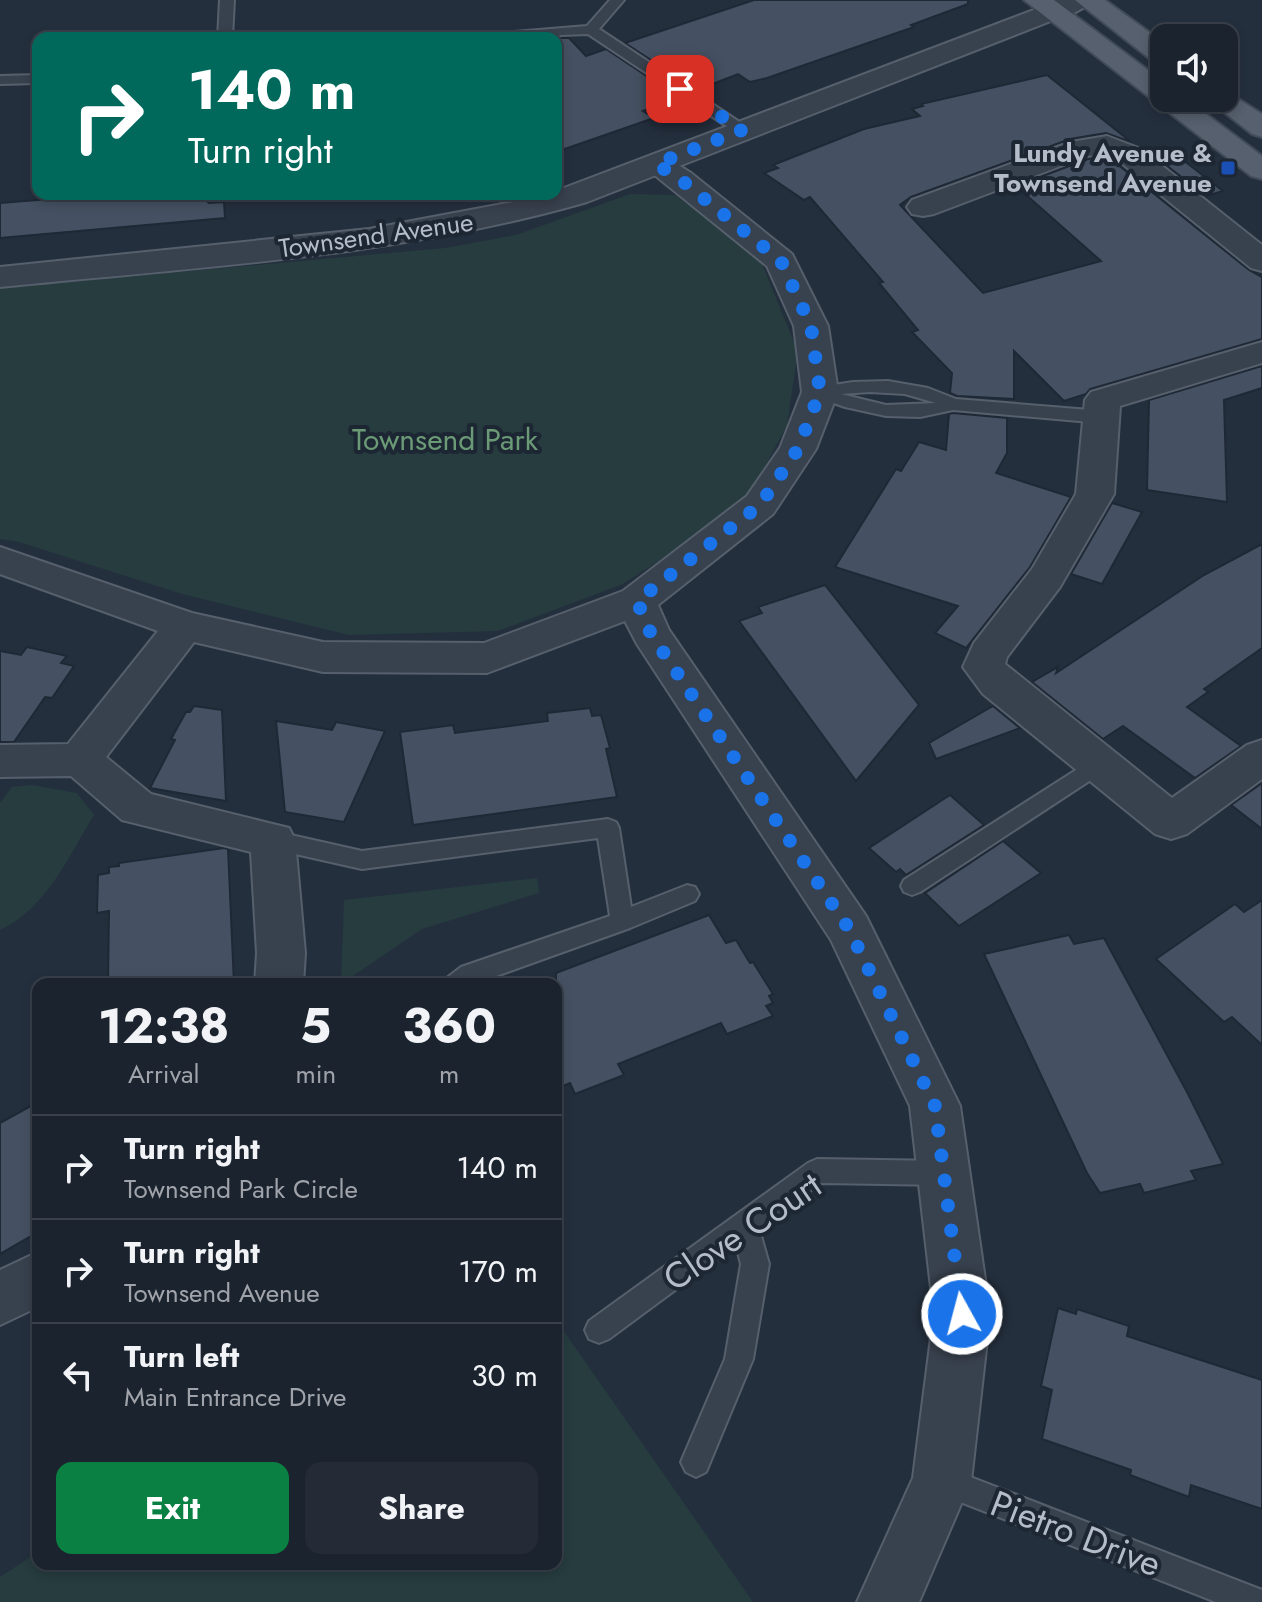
<!DOCTYPE html>
<style>
body{margin:0;font-family:Jost,sans-serif;background:#242b36;color:#f1f3f6;height:100vh;display:flex;flex-direction:column;font-size:30px;white-space:nowrap}
*{box-sizing:border-box;margin:0}
p{font-size:26px;color:#a0a4aa}
.icon{flex:none;width:44px;height:44px;fill:none;stroke:currentColor;stroke-width:2;stroke-linecap:round;stroke-linejoin:round}
.map{position:relative;flex:1;overflow:hidden}
.drawer{position:absolute;left:32px;top:978px;width:530px;height:592px;display:flex;flex-direction:column;background:#1b232e;border-radius:16px;box-shadow:0 4px 12px #0003,0 0 0 2px #39404a}
.drawer>*{flex:none}
.guide{position:absolute;left:32px;top:32px;width:530px;height:168px;border-radius:16px;box-shadow:0 4px 12px #0003,0 0 0 2px #39404a;background:#00695c;color:#fff;overflow:hidden}
.tools{position:absolute;left:1150px;top:24px;display:grid;gap:16px}
.tools a{display:grid;place-items:center;width:88px;height:88px;border-radius:16px;background:#1b232e;box-shadow:0 4px 12px #0003,0 0 0 2px #39404a;font-size:40px}
.pin{position:absolute;display:grid;place-items:center;width:68px;height:68px;color:#fff;margin:-34px;border-radius:16px;box-shadow:0 4px 12px #0006}
.me{position:absolute;width:88px;margin:-44px;rotate:353deg;stroke-linejoin:round;filter:drop-shadow(0 0 6px #0008)}
.turn{display:flex;align-items:center;gap:28px;height:168px;padding:0 24px;font-size:36px}
.turn .icon{width:104px;height:104px;stroke-width:2.5}
.turn b{display:block;font-size:56px;line-height:68px}
.eta{display:flex;justify-content:space-evenly;align-items:center;height:136px;text-align:center}
.eta b{font-size:48px;font-weight:700;line-height:56px}
.primary-button{display:flex;gap:16px;margin-top:auto;padding:16px 24px}
.primary-button a{flex:1;height:92px;border-radius:16px;background:#0b8043;color:#fff;font-size:32px;font-weight:700;line-height:92px;text-align:center}
.primary-button a+a{background:#242b36;color:#f1f3f6}
ul{padding:0;list-style:none}
li{display:flex;align-items:center;gap:24px;height:104px;padding:0 24px;border-top:2px solid #39404a}
li div{flex:1}
li b{display:block;font-size:30px}
li em{font-style:normal}
.map>svg:first-child{display:block}
.green{fill:#263c3f}
.building{fill:#455162;stroke:#1f2835;stroke-width:2}
.lines{fill:none;stroke-linecap:round;stroke-linejoin:round}
.service-casing{stroke:#565f6c;stroke-width:4}
.minor-casing{stroke:#565f6c;stroke-width:4}
.tertiary-casing{stroke:#565f6c;stroke-width:4}
.primary-casing{stroke:#414a57;stroke-width:4}
.service{fill:#38414e;fill-rule:evenodd}
.minor{fill:#38414e;fill-rule:evenodd}
.tertiary{fill:#38414e;fill-rule:evenodd}
.primary{fill:#56606e;fill-rule:evenodd}
.route{stroke:#1a73e8;stroke-width:14;stroke-dasharray:0 25.2}
.transit-dot{fill:#1a4fb4;stroke:#1d2633;stroke-width:3}
.labels{text-anchor:middle;stroke-width:8;stroke-linejoin:round;paint-order:stroke}
.far-poi-label{font-size:26px;font-weight:bold;fill:#b4bcc9;stroke:#1d2633;text-anchor:end}
.far-street-label{font-size:26px;fill:#b4bcc9;stroke:#1d2633}
.park-label{font-size:30px;fill:#6b9a76;stroke:#1d2633}
.near-street-label{font-size:36px;fill:#b4bcc9;stroke:#1d2633}
</style>
<div class="map">
<svg width="1262" height="1602" viewBox="0 0 1262 1602">
<rect width="100%" height="100%" fill="#242f3e"/>
<!-- green -->
<g class="green">
<path d="M630,194L675,195L759,256L798,352L787,425L745,505L623,584L498,631L349,635L182,594L19,542L0,539V288L445,248L516,235Z"/>
<path d="M32,785L77,793L94,815C69,856 45,910 0,930V803L12,787Z"/>
<path d="M537,878L539,893L422,929L341,984L344,900Z"/>
<path d="M556,1320L753,1602H0V1577L38,1552V1564H556Z"/>
</g>
<!-- building -->
<g class="building">
<path d="M754,0H968V4L911,25L914,27L767,78L750,82L738,74L697,90L625,43Z"/>
<path d="M556,38H569L586,56L606,49L678,97L643,111L654,118L556,152Z"/>
<path d="M1047,75L1131,142L1106,133L1070,139L911,197L900,205L983,293L1101,261L1016,186L1088,159L1103,157L1117,164L1249,270L1262,277V339L1090,389L1086,394L1064,401L1014,351V399L957,396L950,393L952,373L912,332L918,330L879,283L883,282L810,197L804,200L764,173L778,168L773,165L864,129L920,116L912,109L923,106L921,104Z"/>
<path d="M1165,146L1223,191L1206,196L1148,151Z"/>
<path d="M112,194H199L209,203L224,202L225,218L0,238V203Z"/>
<path d="M1262,366V388L1224,400L1227,502L1147,490L1149,400Z"/>
<path d="M953,413L1007,418V453L996,473L1071,497L1030,567L966,648L935,633L958,606L835,567L896,469L901,471L919,442L946,450L949,414Z"/>
<path d="M1112,503L1142,512L1102,584L1071,574Z"/>
<path d="M1262,544V648L1204,689L1208,692L1187,707L1241,746L1195,778L1123,726L1103,739L1032,682L1058,667L1056,673L1204,575Z"/>
<path d="M825,585L919,705L856,781L739,621L762,613L758,607Z"/>
<path d="M27,647L67,656L61,663L74,666L52,698L45,697L14,742H0V651L21,655Z"/>
<path d="M194,706L222,710L226,801L150,788L175,740L171,739L186,712H190Z"/>
<path d="M993,706L1020,728L936,759L929,743Z"/>
<path d="M590,708L592,716L601,715L610,748L606,749L617,797L413,825L400,732L453,725L455,733L548,721L547,713Z"/>
<path d="M276,721L332,730L336,722L385,731L344,822L285,812Z"/>
<path d="M1262,783V829L1231,805Z"/>
<path d="M950,795L984,825L906,875L900,869L896,872L869,848Z"/>
<path d="M1003,841L1041,873L959,926L925,893Z"/>
<path d="M224,848L228,849L234,984H108L109,911L97,913L98,875L109,873V867L119,866V863Z"/>
<path d="M1262,900V1045L1232,1017L1224,1022L1156,959L1235,904L1244,912Z"/>
<path d="M709,915L726,943L736,940L750,963L753,962L773,994L769,996L773,1003L766,1006L773,1016L727,1034L721,1023L618,1064L624,1075L575,1094L570,1083L556,1089V973Z"/>
<path d="M1069,935L1074,944L1104,938L1188,1094L1223,1164L1191,1171L1196,1180L1144,1193L1140,1184L1100,1193L1087,1173L984,954Z"/>
<path d="M38,1102V1232L0,1254V1123Z"/>
<path d="M1058,1308L1076,1314L1077,1309L1129,1326L1127,1336L1262,1380V1509L1191,1485L1189,1497L1130,1475L1131,1470L1042,1439L1052,1390L1041,1386Z"/>
</g>
<g class="lines">
<!-- service casing -->
<g class="service-casing">
<g id="service">
<path d="M220,0H234L232,38H218Z"/>
<path d="M610,0H624L599,29L747,127V133H737L588,34L481,38L488,34L587,26Z"/>
<path d="M38,75V83L0,84V76Z"/>
<path d="M202,194H234L226,199L209,200Z"/>
<path d="M888,381L928,388L956,399L1102,411L1111,417L1102,423L953,410L920,417L886,416L845,407L814,396L811,392L814,388L853,382ZM870,392L905,394L936,403L886,405L841,394Z"/>
<path d="M1098,756L1106,758L1109,764L1106,770L920,892L912,895L904,892L901,886L904,880Z"/>
<path d="M608,819L616,822L619,828L631,907L687,885L695,887L699,894L695,901L630,928L474,984H444L448,977L461,967L610,916L598,838L362,869L273,849L265,846L262,840L265,834L273,831L362,851Z"/>
<path d="M817,1159L945,1161L954,1165L958,1173L954,1181L945,1185L821,1183L759,1229L769,1264L753,1359L706,1472L696,1477L686,1472L681,1462L725,1359L741,1264L736,1245L609,1339L599,1343L589,1339L585,1330L589,1321L808,1163Z"/>
<path d="M942,1466L1262,1590V1602H1216L932,1491L927,1481L932,1471Z"/>
</g>
</g>
<!-- minor casing -->
<g class="minor-casing">
<g id="minor">
<path d="M1055,0H1091C1082,13 1057,20 1043,17L1039,11L1043,5Z"/>
<path d="M1107,136L1141,149L1262,245V271L1251,268L1119,161L1103,154L1087,156L934,214L923,216L912,214L907,207L912,200L1071,142Z"/>
<path d="M656,155L667,158L691,173L792,254L828,326L838,392L816,449L773,514L658,605L669,630L866,916L960,1106L990,1314L971,1481L919,1602H857L913,1478L934,1314L910,1106L831,940L637,644L625,621L487,673L323,672L194,642L106,757L151,794L289,828L295,840L305,953L303,984H255L257,953L251,852L122,820L71,776L0,777V745L68,744L158,631L0,574V547L192,613L323,642L484,643L623,591L747,496L780,448L802,392L794,326L767,266L641,164L645,158Z"/>
<path d="M1262,342V363L1120,406L1114,494L1060,587L1007,657L1005,664L1172,798L1247,745L1262,740V779L1187,834L1171,839L1155,834L983,694L963,667L974,643L1032,569L1076,494L1085,400L1091,392Z"/>
<path d="M38,1252V1307L0,1325V1270Z"/>
</g>
</g>
<!-- tertiary casing -->
<g class="tertiary-casing">
<path id="tertiary" d="M1052,3L1061,5L1065,11L1061,17L587,202C396,257 197,267 0,287V267L369,229L556,194V191Z"/>
</g>
<!-- primary casing -->
<g class="primary-casing">
<g id="primary">
<path d="M1024,0H1054L1164,82V98H1185L1262,156V179L1251,176Z"/>
<path d="M1075,0H1105L1164,43V64L1154,62Z"/>
<path d="M1224,90L1262,114V137L1252,134L1206,98H1224Z"/>
</g>
</g>
<!-- service -->
<use href="#service" class="service"/>
<!-- minor -->
<use href="#minor" class="minor"/>
<!-- tertiary -->
<use href="#tertiary" class="tertiary"/>
<!-- primary -->
<use href="#primary" class="primary"/>
</g>
<g class="lines">
<!-- route -->
<path class="route" d="M680,89L742,130L656,164L680,179L781,261L811,326L820,392L798,449L760,505L637,601L651,634L849,929L935,1106L962,1314"/>
</g>
<!-- markers -->
<rect class="transit-dot" x="1220" y="160" width="16" height="16" rx="4"/>
<g class="labels">
<!-- far-poi labels -->
<g class="far-poi-label">
<text x="1212" y="162">Lundy Avenue &amp;<tspan x="1212" dy="30">Townsend Avenue</tspan></text>
</g>
<!-- far-street labels -->
<g class="far-street-label">
<text transform="translate(376 235) rotate(-8)" y="9">Townsend Avenue</text>
</g>
<!-- park labels -->
<g class="park-label">
<text x="445" y="450">Townsend Park</text>
</g>
<!-- near-street labels -->
<g class="near-street-label">
<text transform="translate(742 1231) rotate(-34)" y="13">Clove Court</text>
<text transform="translate(1076 1533) rotate(21)" y="13">Pietro Drive</text>
</g>
</g>
</svg>
<div class="tools">
<a><svg class="icon" aria-label="sound" viewBox="0 0 24 24"><path d="M4 9h4l5-4v14l-5-4H4zM17 9q2 3 0 6"/></svg></a>
</div>
<div class="pin" style="left:680px;top:89px;background:#d93025"><svg class="icon" aria-label="arrive" viewBox="0 0 24 24"><path d="M6 21V4h12l-3 4 3 4H6"/></svg></div>
<svg class="me" style="left:962px;top:1314px" viewBox="-20 -20 40 40"><circle r="17" fill="#1a73e8" stroke="#fff" stroke-width="3"/><path d="M0-11L8 9 0 5-8 9z" fill="#fff"/></svg>
<div class="guide">
<div class="turn"><svg class="icon" aria-label="right" viewBox="0 0 24 24"><path d="M7 20v-9h11M14 6l5 5-5 5"/></svg><div><b>140 m</b>Turn right</div></div>
</div>
<section class="drawer">
<div class="eta">
<div><b>12:38</b><p>Arrival</p></div>
<div><b>5</b><p>min</p></div>
<div><b>360</b><p>m</p></div>
</div>
<ul>
<li><svg class="icon" aria-label="right" viewBox="0 0 24 24"><path d="M7 20v-9h11M14 6l5 5-5 5"/></svg><div><b>Turn right</b><p>Townsend Park Circle</p></div><em>140 m</em></li>
<li><svg class="icon" aria-label="right" viewBox="0 0 24 24"><path d="M7 20v-9h11M14 6l5 5-5 5"/></svg><div><b>Turn right</b><p>Townsend Avenue</p></div><em>170 m</em></li>
<li><svg class="icon" aria-label="left" viewBox="0 0 24 24"><path d="M17 20v-9H6M10 6l-5 5 5 5"/></svg><div><b>Turn left</b><p>Main Entrance Drive</p></div><em>30 m</em></li>
</ul>
<div class="primary-button"><a>Exit</a><a>Share</a></div>
</section>
</div>
